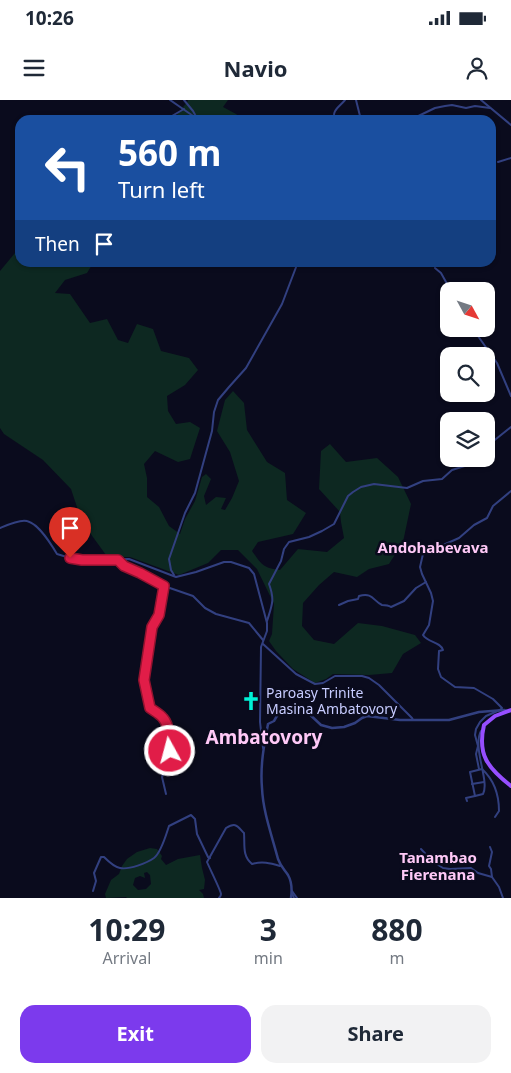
<!DOCTYPE html>
<style>
body{margin:0;font-family:"Noto Sans",sans-serif;background:#f2f2f3;color:#1f2937;height:100vh;display:flex;flex-direction:column;font-size:19px;white-space:nowrap}
*{box-sizing:border-box;margin:0}
p{font-size:16px;color:#747a83}
.icon{flex:none;width:28px;height:28px;fill:none;stroke:currentColor;stroke-width:2;stroke-linecap:round;stroke-linejoin:round}
.map{position:relative;height:798px;overflow:hidden}
.details{display:flex;flex-direction:column;background:#fff;flex:1}
.details>*{flex:none}
.banner{position:absolute;left:15px;top:15px;width:481px;height:152px;border-radius:15px;box-shadow:0 1px 4px #0004;background:#1a4fa0;color:#fff;overflow:hidden}
.needle{width:32px;rotate:130deg}
.fabs{position:absolute;left:440px;top:182px;display:grid;gap:10px}
.fabs a{display:grid;place-items:center;width:55px;height:55px;border-radius:10px;background:#fff;box-shadow:0 1px 4px #0004;font-size:25px}
.pin{position:absolute;display:grid;place-items:center;width:42px;height:42px;color:#fff;margin:-51px -21px;border-radius:50% 50% 50% 0;rotate:-45deg;box-shadow:0 0 5px #0007}
.pin .icon{rotate:45deg}
.me{position:absolute;width:55px;margin:-28px;rotate:353deg;stroke-linejoin:round;filter:drop-shadow(0 0 4px #0008)}
.turn{display:flex;align-items:center;gap:18px;height:105px;padding:0 20px;font-size:22px}
.turn .icon{width:65px;height:65px;stroke-width:2.5}
.turn b{display:block;font-size:35px;line-height:42px}
.then{display:flex;align-items:center;height:48px;padding:0 20px;background:#0003;gap:10px;font-size:19px}
.eta{display:flex;justify-content:space-evenly;align-items:center;height:85px;text-align:center}
.eta b{font-size:30px;font-weight:700;line-height:35px}
.button{display:flex;gap:10px;margin-top:auto;padding:10px 20px}
.button a{flex:1;height:58px;border-radius:15px;background:#7c3aed;color:#fff;font-size:20px;font-weight:700;line-height:58px;text-align:center}
.button a+a{background:#f2f2f3;color:#1f2937}
.status{display:flex;justify-content:space-between;align-items:center;height:35px;padding:0 25px;background:#fff;direction:ltr}
.status svg{height:14px;fill:currentColor}
header{display:flex;justify-content:space-between;align-items:center;height:65px;padding:0 20px;background:#fff;font-size:22px;font-weight:700}
.map>svg:first-child{display:block}
.green{fill:#0d2821;fill-rule:evenodd}
.lines{fill:none;stroke-linecap:round;stroke-linejoin:round}
.minor{stroke:#324080;stroke-width:2}
.tertiary{stroke:#324080;stroke-width:2.5}
.primary{stroke:#964eff;stroke-width:4}
.route-casing{stroke:#92132f;stroke-width:12}
.route{stroke:#e11d48;stroke-width:9}
.labels{text-anchor:middle;stroke-width:5;stroke-linejoin:round;paint-order:stroke}
.poi-label{font-size:14px;fill:#c7ccff;stroke:#0a0b1d;text-anchor:start}
.neighbourhood-label{font-size:15px;font-weight:bold;fill:#ffc9f7;stroke:#0a0b1d}
.district-label{font-size:19px;font-weight:bold;fill:#ffc9f7;stroke:#0a0b1d}
</style>
<div class="status"><b>10:26</b><svg viewBox="0 0 49 12"><path d="M0 12V9h3v3zM5 12V6h3v6zM10 12V3h3v9zM15 12V0h3v12zM26 1h20v11H26zM47 4h2v5h-2z"/></svg></div>
<header><svg class="icon" aria-label="menu" viewBox="0 0 24 24"><path d="M4 6h16M4 12h16M4 18h16"/></svg>Navio<svg class="icon" aria-label="person" viewBox="0 0 24 24"><circle cx="12" cy="8" r="4"/><path d="M4 21q1-7 8-7t8 7"/></svg></header>
<div class="map">
<svg width="511" height="798" viewBox="0 0 511 798">
<rect width="100%" height="100%" fill="#0a0b1d"/>
<!-- green -->
<g class="green">
<path d="M188,0H228L223,7L236,14L243,20H169L176,16L188,1Z"/>
<path d="M20,150V162L93,163L87,173L65,180L55,193L70,194L90,223L107,219L118,240L128,243L137,224L153,229L161,251L189,258L198,270L185,285L167,296L168,311L176,324L190,322L200,328L190,359L178,362L155,351L144,364L147,378V397L159,407L169,426L180,434L185,419L195,401L202,377L206,374L211,379L204,396L206,405L216,397L226,398L221,409L225,410L232,398L239,381L230,352L217,331L225,300L233,291L244,303L247,330L267,362L285,373L287,400L306,413L293,434L258,442L252,451C262,465 263,468 280,470L298,449L327,452L344,438L341,422L340,412L319,389L321,351L330,344L346,362L377,358L398,377L411,404L403,442L389,464L369,469L357,477L334,472L319,485L303,503L302,526L314,540L334,544L358,523L382,526L415,535L421,543L403,554L392,573L369,575L333,574L326,579L315,583L293,569L276,551L269,541L272,534L274,504L257,469L238,450H221L208,463L179,475L130,457H112L106,455L82,422L71,389L43,360L4,334L0,328V171L15,153Z"/>
<path d="M150,748L157,749L162,756L161,759L166,765L178,759L200,755L202,768L205,780L204,789L199,790L203,794L204,798H127L126,797L106,798L105,794L111,780L119,774L122,766L127,759L137,752ZM147,772L150,775L151,784L146,789L138,790L133,785L135,778L140,776L145,778L144,773Z"/>
</g>
<g class="lines">
<!-- minor -->
<g class="minor">
<path d="M170,0L196,18"/>
<path d="M184,0L193,11L198,20"/>
<path d="M356,0L361,20"/>
<path d="M481,0L511,25"/>
<path d="M165,20L184,9"/>
<path d="M335,20C331,11 339,7 345,0"/>
<path d="M410,20L435,8L445,6L452,5L466,8L475,6L490,8"/>
<path d="M498,62L511,58"/>
<path d="M435,168L441,173L451,191"/>
<path d="M473,229L497,263L511,296"/>
<path d="M486,347L511,327"/>
<path d="M0,428C7,425 20,419 27,421C39,424 51,444 57,454L70,458L82,460L129,459L176,477L196,472L224,462H231L249,468L254,474L267,523V531L261,547L260,622L263,648"/>
<path d="M118,460L124,466L140,473L163,486"/>
<path d="M174,475L171,470L169,459L185,413L195,393L212,331L214,312L218,300L229,287L246,268L282,204L298,162"/>
<path d="M339,505L348,501L358,499L359,496C373,492 373,501 382,505C385,505 388,505 391,507L404,501L416,488L426,482"/>
<path d="M267,521C272,505 275,500 269,484L281,461L284,449L289,442L309,437L322,431L334,424L348,396L353,392L361,387L374,384L407,388L423,381L442,379L452,370L471,364L475,359"/>
<path d="M263,544L296,574L315,584L323,583L335,576H362L369,578L379,585L412,618L413,620"/>
<path d="M481,631C472,648 490,681 483,694L475,696L470,672L482,669"/>
<path d="M479,669L476,654L478,646L475,635L476,629L480,622L486,616L500,610L502,608L493,599L474,588L455,587L441,577L438,569L439,551L443,550C440,541 428,543 423,535L429,525L433,501L431,493L422,474L420,467L423,454L459,438L474,425L487,418L493,406L511,391"/>
<path d="M482,669C494,680 499,695 499,711L495,717"/>
<path d="M472,684L484,682"/>
<path d="M166,694L162,677L170,659V638L166,621L163,618L150,608L144,580L152,527L159,515L164,486L193,496L205,508L216,514L249,523L263,540"/>
<path d="M467,701L466,698L475,696"/>
<path d="M490,747L492,752L489,766L491,769L492,777"/>
<path d="M421,749L432,761L443,768L450,769L471,768L478,773L492,777L499,787L503,798"/>
<path d="M93,791L96,781L94,773L101,757H104C109,762 114,767 120,768C129,770 147,763 154,758C161,753 166,735 169,726L191,715L195,719L197,734L208,757L210,758"/>
<path d="M292,791L297,798"/>
<path d="M292,793L294,798"/>
<path d="M219,798C220,797 221,795 221,794C221,791 209,767 207,762L226,728C236,722 237,726 244,733C245,745 242,756 252,764C262,761 270,763 280,766"/>
</g>
<!-- tertiary -->
<path class="tertiary" d="M291,798C292,791 292,782 288,775C284,769 281,767 278,759C272,736 263,712 262,688C260,666 264,645 268,624L274,621L281,609L299,606L306,611L321,625L332,628L344,627L355,623L362,618L367,616L400,620H449L479,612L504,610L507,611"/>
<!-- primary -->
<path class="primary" d="M511,610L495,616L484,625C477,655 488,668 511,686"/>
</g>
<g class="lines">
<!-- route casing -->
<g class="route-casing">
<path id="route" d="M70,458L82,460H118L124,466L140,473L164,486L159,515L152,527L144,580L150,608C154,611 160,614 163,618C170,626 170,641 170,651"/>
</g>
<!-- route -->
<use href="#route" class="route"/>
</g>
<!-- icons -->
<defs>
<g id="church-bare" transform="scale(1.5)"><path d="M-1.2-6h2.4v3.5h3.3v2.4h-3.3V6h-2.4V-.1h-3.3v-2.4h3.3Z" fill="#00f2d5" stroke="#0a0b1d" stroke-width="2.5" paint-order="stroke"/></g>
</defs>
<g fill-rule="evenodd">
<use href="#church-bare" x="251" y="601"/>
</g>
<g class="labels">
<!-- poi labels -->
<g class="poi-label">
<text x="266" y="598">Paroasy Trinite<tspan x="266" dy="16">Masina Ambatovory</tspan></text>
</g>
<!-- neighbourhood labels -->
<g class="neighbourhood-label">
<text x="433" y="453">Andohabevava</text>
<text x="438" y="763">Tanambao<tspan x="438" dy="17">Fierenana</tspan></text>
</g>
<!-- district labels -->
<g class="district-label">
<text x="264" y="644">Ambatovory</text>
</g>
</g>
</svg>
<div class="fabs">
<a><svg class="needle" viewBox="-14 -14 28 28"><path d="M0-13l5 13h-10z" fill="#e53935"/><path d="M0 13l5-13h-10z" fill="#747a83"/></svg></a>
<a><svg class="icon" aria-label="search" viewBox="0 0 24 24"><circle cx="10" cy="10" r="6"/><path d="M15 15l6 6"/></svg></a>
<a><svg class="icon" aria-label="layers" viewBox="0 0 24 24"><path d="M12 4l9 5-9 5-9-5zM3 14l9 5 9-5"/></svg></a>
</div>
<div class="pin" style="left:70px;top:458px;background:#d93025"><svg class="icon" aria-label="arrive" viewBox="0 0 24 24"><path d="M6 21V4h12l-3 4 3 4H6"/></svg></div>
<svg class="me" style="left:170px;top:651px" viewBox="-20 -20 40 40"><circle r="17" fill="#e11d48" stroke="#fff" stroke-width="3"/><path d="M0-11L8 9 0 5-8 9z" fill="#fff"/></svg>
<div class="banner">
<div class="turn"><svg class="icon" aria-label="left" viewBox="0 0 24 24"><path d="M17 20v-9H6M10 6l-5 5 5 5"/></svg><div><b>560 m</b>Turn left</div></div>
<div class="then">Then<svg class="icon" aria-label="arrive" viewBox="0 0 24 24"><path d="M6 21V4h12l-3 4 3 4H6"/></svg></div>
</div>
</div>
<section class="details">
<div class="eta">
<div><b>10:29</b><p>Arrival</p></div>
<div><b>3</b><p>min</p></div>
<div><b>880</b><p>m</p></div>
</div>
<div class="button"><a>Exit</a><a>Share</a></div>
</section>
